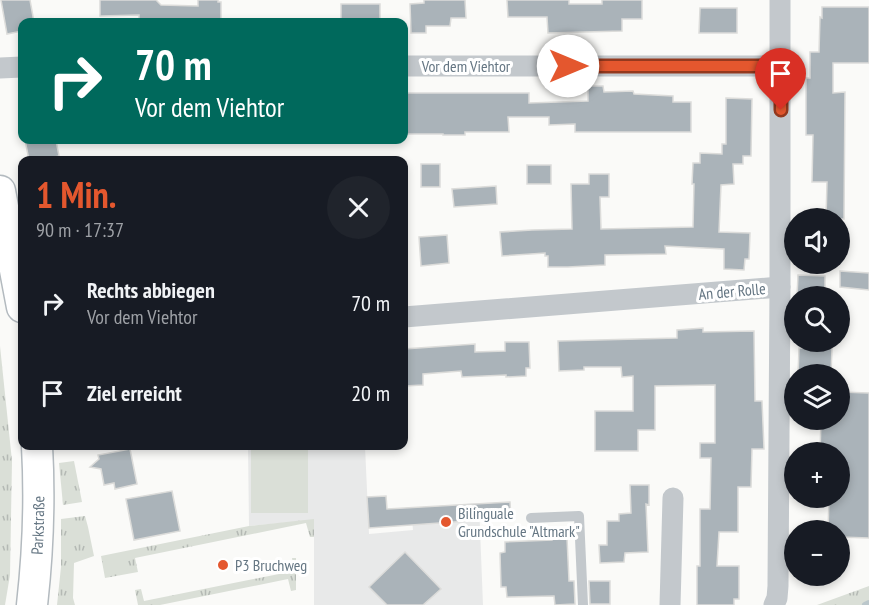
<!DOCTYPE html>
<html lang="de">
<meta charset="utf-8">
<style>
body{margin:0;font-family:"PT Sans Narrow",sans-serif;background:#20242c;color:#f1f3f6;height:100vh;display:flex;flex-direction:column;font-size:22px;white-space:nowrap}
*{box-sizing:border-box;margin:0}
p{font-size:20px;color:#9ea1a6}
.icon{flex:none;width:33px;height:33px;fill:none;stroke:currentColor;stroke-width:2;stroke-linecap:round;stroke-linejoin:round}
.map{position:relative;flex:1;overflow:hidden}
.drawer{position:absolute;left:18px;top:156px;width:390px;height:294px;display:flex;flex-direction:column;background:#171b24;border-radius:12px;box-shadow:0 3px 9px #0003}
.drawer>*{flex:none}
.top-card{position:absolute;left:18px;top:18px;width:390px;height:126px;border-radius:12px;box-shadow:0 3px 9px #0003;background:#00695c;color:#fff;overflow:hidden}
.controls{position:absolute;left:784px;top:208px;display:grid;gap:12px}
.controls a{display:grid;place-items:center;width:66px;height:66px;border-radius:50%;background:#171b24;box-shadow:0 3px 9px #0003;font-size:30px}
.pin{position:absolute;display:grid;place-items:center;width:51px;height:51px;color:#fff;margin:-62px -26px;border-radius:50% 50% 50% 0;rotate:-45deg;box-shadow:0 0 6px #0007}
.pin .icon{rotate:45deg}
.me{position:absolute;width:66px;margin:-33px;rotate:90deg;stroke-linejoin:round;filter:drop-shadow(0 0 4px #0008)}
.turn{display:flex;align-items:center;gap:21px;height:126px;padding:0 18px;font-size:27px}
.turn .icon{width:78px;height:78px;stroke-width:2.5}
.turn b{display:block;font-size:42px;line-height:51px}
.round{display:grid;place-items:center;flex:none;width:63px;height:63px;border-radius:32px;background:#20242c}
.overview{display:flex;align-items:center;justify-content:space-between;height:102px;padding:0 18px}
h1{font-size:36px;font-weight:700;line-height:45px;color:#e4572e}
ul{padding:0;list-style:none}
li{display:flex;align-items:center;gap:18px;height:90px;padding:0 18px}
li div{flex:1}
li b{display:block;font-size:22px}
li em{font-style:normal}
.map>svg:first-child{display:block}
.built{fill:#e8e9e9}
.grass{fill:url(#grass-tufts)}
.pitch{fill:#dadfd7}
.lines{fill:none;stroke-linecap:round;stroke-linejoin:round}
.stream{stroke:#bbc7cb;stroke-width:6}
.building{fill:#aab3b9;stroke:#dcdcda;stroke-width:1.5}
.secondary-casing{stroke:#b3babf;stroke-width:33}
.service{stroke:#c3c8cc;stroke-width:10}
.minor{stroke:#c3c8cc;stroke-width:21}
.secondary{stroke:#fff;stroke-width:30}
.route-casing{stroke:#94391e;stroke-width:15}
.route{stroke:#e4572e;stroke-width:10}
.poi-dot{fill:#e4572e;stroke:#fff;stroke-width:2}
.labels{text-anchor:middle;stroke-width:6;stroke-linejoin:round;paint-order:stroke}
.street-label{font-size:16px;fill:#657683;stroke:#fff}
.poi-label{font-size:16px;fill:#657683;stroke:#fff;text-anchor:start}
</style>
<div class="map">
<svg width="869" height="605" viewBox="0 0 869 605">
<defs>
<pattern id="grass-tufts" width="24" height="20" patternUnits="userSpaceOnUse" patternTransform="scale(1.5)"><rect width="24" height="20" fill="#dadfd7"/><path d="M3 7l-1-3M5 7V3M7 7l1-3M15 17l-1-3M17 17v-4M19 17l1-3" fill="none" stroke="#b4b9b4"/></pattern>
</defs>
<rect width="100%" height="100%" fill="#fafaf8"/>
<!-- built -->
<path class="built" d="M248,446H365L369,534L413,530L411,508L479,503L483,605H314V520L249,526Z"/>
<!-- grass -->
<g class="grass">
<path d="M0,346L12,461L10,575L5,605H0Z"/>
<path d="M74,461L82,502L63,505L59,463Z"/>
<path d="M85,516L88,527L94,556L74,563L73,598L75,605H57L61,567V519Z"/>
<path d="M314,519V537H310L306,523L135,558L138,572L105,578L101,556L249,526Z"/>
<path d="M292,558H296V590L291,591L288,579L160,605H138L135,590L141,589L144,601L294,571Z"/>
<path d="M869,586V605H817Z"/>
</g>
<!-- pitch -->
<rect class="pitch" x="251" y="446" width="57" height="67"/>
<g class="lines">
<!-- stream -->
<path class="stream" d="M865,605L869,603"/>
</g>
<!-- building -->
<g class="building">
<path d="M1,0H30L34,22H22V31L7,34Z"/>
<path d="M100,0H156L161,5L198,6V0H218V2H221V22H139V15L100,16Z"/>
<path d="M424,0H465L466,18H451L450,26H426V33H411L410,4L424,3Z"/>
<path d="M507,0H569V4H602V0H642V19H622V31L548,33L547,17H508Z"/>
<rect x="341" y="4" width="39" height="18"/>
<path d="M822,7H869V63H833V93L845,92L844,219H826L827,182H812L813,135H806V78H810V52H819L820,17L822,18Z"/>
<path d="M700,8H737V33H699Z"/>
<path d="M588,86H603L604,92L633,91L634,94L673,96V102H691V132H575V124L549,125V117H508L509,132H465V135H443V134H404V93H529V103L588,101Z"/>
<path d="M726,98L752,99L751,156H743V164H733L734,184L721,185L719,232L750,233L749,259H745L744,270L724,269V249L665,246L666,254L605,255V265L568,267H548V256H545V253L502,256L500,232L532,230L572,229L571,184H589V174H609V197H600L601,229L693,227L694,184H692L693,163H700V153L722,154V144H726Z"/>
<path d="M25,140H56L59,156L51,158V160H29Z"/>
<rect x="421" y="164" width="19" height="23"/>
<rect x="527" y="165" width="24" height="19"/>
<path d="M496,186L497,204L454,207L452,189Z"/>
<path d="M447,235L449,263L421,266L419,237Z"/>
<path d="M840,271L869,273V290L840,287Z"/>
<path d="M798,275L825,276V297H797Z"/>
<path d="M703,328V332L754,331L755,401H762L764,449H752L751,487H738V532H719L717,566H739V599H734V605H697V566H700V509H710L711,458H700V443H715V385L655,386V430H638V451H595V411H633V376L622,377L621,367H584V370L559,371L558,341L677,338V330Z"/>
<path d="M505,342H529L530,368H526V376L506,377V375L462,377L461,371L423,374V385L404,386V349L475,344V352L505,351Z"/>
<path d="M799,348H832L831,375H798Z"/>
<path d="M840,392L869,393V538L840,537V531H828L829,498H840V453H820L821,420H840Z"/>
<path d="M130,449L137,484L115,489L114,483L104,485L101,469L90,467L99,459L98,455Z"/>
<path d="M630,485H649V505L646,504L648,552L625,553L624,562L600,563L599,545H607V521H619V514L631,513Z"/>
<path d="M172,491L180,531L134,540L126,499Z"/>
<path d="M386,496L387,509L510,502L511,518L369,528L367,497Z"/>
<path d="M552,538H567L569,581H574L575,604L555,605L554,596L507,597L506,587H501L500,553L505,552V542L552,540Z"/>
<path d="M405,552L441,589L423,605H387L369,587Z"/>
<path d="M589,581H610V604H590Z"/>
</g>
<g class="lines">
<!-- secondary casing -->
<g class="secondary-casing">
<g id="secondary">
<path d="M0,191L22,307"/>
<path id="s1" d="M32,605C38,552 40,499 37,446"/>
</g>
</g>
<!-- service -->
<path class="service" d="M531,518L579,516L583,605"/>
<!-- minor -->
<g class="minor">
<path d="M404,66H781"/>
<path d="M0,68L22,67"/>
<path d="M404,317L780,287"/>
<path d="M670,605L673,498"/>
<path d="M774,605L777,598L778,586L780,287V0"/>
</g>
<!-- secondary -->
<use href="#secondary" class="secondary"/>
</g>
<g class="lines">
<!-- route casing -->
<g class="route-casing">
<path id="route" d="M568,66H781V110"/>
</g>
<!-- route -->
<use href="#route" class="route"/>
</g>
<!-- markers -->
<g class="poi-dot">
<circle cx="446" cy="522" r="6"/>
<circle cx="223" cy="565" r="6"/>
</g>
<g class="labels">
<!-- street labels -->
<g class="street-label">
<text x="466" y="72">Vor dem Viehtor</text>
<text transform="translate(732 291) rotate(-5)" y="6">An der Rolle</text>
<text dy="6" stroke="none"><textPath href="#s1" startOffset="80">Parkstraße</textPath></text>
</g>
<!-- poi labels -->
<g class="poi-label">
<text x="458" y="519">Bilinguale<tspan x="458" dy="18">Grundschule "Altmark"</tspan></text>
<text x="235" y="571">P3 Bruchweg</text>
</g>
</g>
</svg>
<div class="controls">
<a><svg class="icon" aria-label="sound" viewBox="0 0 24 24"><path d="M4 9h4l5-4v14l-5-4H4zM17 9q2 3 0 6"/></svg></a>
<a><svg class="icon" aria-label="search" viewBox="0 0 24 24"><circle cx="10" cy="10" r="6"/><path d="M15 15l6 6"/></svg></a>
<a><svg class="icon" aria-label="layers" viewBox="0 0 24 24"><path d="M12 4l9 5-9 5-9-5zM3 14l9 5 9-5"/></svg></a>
<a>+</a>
<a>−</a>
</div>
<div class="pin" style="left:781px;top:110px;background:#d93025"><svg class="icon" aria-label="arrive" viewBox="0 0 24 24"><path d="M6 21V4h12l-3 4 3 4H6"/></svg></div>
<svg class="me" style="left:568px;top:66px" viewBox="-20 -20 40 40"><circle r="19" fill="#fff"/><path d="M0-13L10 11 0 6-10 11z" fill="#e4572e"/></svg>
<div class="top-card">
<div class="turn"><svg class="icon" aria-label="right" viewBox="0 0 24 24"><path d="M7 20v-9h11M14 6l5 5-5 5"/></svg><div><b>70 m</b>Vor dem Viehtor</div></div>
</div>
<section class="drawer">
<div class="overview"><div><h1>1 Min.</h1><p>90 m · 17:37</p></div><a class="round"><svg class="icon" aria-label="close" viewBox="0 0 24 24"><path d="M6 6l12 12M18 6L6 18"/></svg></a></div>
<ul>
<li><svg class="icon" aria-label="right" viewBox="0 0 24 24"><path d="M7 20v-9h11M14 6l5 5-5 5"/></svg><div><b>Rechts abbiegen</b><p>Vor dem Viehtor</p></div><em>70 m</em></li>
<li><svg class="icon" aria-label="arrive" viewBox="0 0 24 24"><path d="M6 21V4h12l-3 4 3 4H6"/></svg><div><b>Ziel erreicht</b></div><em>20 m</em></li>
</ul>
</section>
</div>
